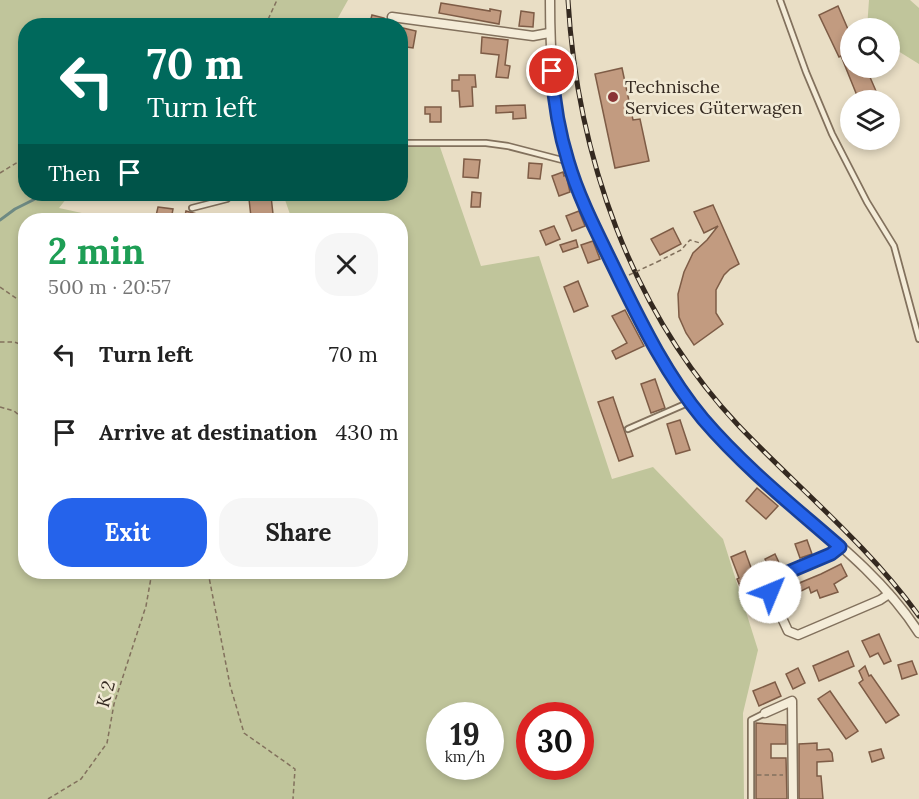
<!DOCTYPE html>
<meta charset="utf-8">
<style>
body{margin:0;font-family:Lora,serif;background:#f6f6f6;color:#222;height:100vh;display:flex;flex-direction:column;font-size:22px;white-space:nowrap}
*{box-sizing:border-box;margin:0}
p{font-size:20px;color:#767676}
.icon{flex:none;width:33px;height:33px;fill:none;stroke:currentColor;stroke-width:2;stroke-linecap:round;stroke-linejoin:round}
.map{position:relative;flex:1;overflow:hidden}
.side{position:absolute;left:18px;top:213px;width:390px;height:366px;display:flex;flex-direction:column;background:#fff;border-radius:24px;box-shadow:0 3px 9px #0003}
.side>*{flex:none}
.banner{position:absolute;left:18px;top:18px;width:390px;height:183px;border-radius:24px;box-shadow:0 3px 9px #0003;background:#00695c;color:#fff;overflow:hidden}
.controls{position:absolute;left:840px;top:18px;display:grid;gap:12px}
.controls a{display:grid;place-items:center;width:60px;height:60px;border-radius:50%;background:#fff;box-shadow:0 3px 9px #0003;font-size:30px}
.speed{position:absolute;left:426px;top:702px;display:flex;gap:12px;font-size:30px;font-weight:700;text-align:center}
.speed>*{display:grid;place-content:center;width:78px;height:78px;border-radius:50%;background:#fff;box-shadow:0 3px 9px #0003;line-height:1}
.speed small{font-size:15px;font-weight:400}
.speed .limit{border:9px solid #d22;background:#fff;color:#111}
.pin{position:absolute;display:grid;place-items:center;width:51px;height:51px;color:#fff;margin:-26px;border:3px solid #fff;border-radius:50%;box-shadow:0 2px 6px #0007}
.me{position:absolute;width:66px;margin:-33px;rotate:45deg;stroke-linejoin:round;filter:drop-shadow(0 0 4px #0008)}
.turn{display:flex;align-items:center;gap:21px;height:126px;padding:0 30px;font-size:27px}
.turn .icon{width:78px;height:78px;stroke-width:2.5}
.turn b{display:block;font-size:42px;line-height:51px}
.then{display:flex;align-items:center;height:57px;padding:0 30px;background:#0003;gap:12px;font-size:22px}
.round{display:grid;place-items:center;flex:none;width:63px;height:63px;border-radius:24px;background:#f6f6f6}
.head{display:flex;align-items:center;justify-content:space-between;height:102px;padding:0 30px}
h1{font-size:36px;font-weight:800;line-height:45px;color:#1e9e55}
.primary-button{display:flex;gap:12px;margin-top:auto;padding:12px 30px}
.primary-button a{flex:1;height:69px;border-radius:24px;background:#2563eb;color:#fff;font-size:24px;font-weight:800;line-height:69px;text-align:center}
.primary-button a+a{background:#f6f6f6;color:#222}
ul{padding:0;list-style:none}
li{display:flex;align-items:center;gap:18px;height:78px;padding:0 30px}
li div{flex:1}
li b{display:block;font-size:22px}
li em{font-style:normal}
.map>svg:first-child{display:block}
.green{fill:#c0c59b;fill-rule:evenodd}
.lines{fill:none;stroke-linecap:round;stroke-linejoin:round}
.stream{stroke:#6e8a83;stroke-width:3}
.building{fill:#c29b80;stroke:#7e5c46;stroke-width:1.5}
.lane-casing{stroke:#82715d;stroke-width:8}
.street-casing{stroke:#82715d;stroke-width:11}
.path{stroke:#82715d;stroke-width:1.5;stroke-dasharray:4.5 3;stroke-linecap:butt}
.lane{stroke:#f4ecd8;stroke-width:4.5}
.street{stroke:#f4ecd8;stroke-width:8}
.rail-casing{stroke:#342920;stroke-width:5}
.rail{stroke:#f1e9d4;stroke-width:3;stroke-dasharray:9;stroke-linecap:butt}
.path-bridge{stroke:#82715d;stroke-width:1.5;stroke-dasharray:4.5 3;stroke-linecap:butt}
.route-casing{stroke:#184099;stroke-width:15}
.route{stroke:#2563eb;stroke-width:10}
.poi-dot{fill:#8a3435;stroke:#f1e9d4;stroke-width:2}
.labels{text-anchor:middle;stroke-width:5;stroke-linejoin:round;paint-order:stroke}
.poi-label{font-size:18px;fill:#342920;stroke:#f1e9d4;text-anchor:start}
.street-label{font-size:18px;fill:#342920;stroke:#f1e9d4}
</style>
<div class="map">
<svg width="919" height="799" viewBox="0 0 919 799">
<rect width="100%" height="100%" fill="#e9dec5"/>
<!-- green -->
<g class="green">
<path d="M0,0H348L334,25L26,26V194H70L59,208L114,220H26V572H400V220H292L283,194H400L401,147H440L481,266L539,256L612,479L653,467L723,539L758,650L743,713L744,799H0ZM440,716H490V766H440ZM530,716H580V766H530Z"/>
<path d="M869,0H910L919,8V64L890,46V28H867Z"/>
</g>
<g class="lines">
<!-- stream -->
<g class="stream">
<path d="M181,194L218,201"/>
<path d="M0,220L15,209L45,194"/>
</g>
</g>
<!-- building -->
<g class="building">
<path d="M441,3L490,11V9L501,11L499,24L439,13Z"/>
<path d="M838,6L850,34V68H866L876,91L858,98L841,56L839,57L819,15Z"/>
<path d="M521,11L534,13L533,27L519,26Z"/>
<path d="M372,15L384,18L382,26H369Z"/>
<path d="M403,28L416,31L413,48L400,46Z"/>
<path d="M482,37L508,40L505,65L510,66L508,78L496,77L499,55L481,53Z"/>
<path d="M622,68L633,120L640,119L649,161L615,168L595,74Z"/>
<path d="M459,75H475L476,87H472L473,106L460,107L459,91H452V80H459Z"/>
<path d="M525,105L526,118L513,119V112L496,113V106Z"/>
<path d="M425,107H441V122H430V114H425Z"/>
<path d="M464,159L480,160L478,178L463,177Z"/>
<path d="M529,163L542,164L540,179L528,178Z"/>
<path d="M563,172L564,176L566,175L570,192L559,196L552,176Z"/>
<path d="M472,192L481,193L480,207H471Z"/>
<path d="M271,196L273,214L251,217L249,199Z"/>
<path d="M713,205L739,264L730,269L724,275L716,290V313L723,324L694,345L686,333L679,317L678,294L684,272L693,253L707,240L718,226L704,233L694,212Z"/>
<path d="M158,207L173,209L171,220H155Z"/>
<path d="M186,211L212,218V220H184Z"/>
<path d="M579,211L585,226L572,231L566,216Z"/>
<path d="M554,226L560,239L546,245L540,231Z"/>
<path d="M673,228L681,244L660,255L651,239Z"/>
<path d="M576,240L578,247L563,252L560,245Z"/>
<path d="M593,241L600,259L588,263L581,245Z"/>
<path d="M578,281L588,306L574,312L564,287Z"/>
<path d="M625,310L644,346L616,359L612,351L627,343L612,316Z"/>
<path d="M655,379L665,408L651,413L641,384Z"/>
<path d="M613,397L633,456L619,461L598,402Z"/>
<path d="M680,420L690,450L676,454L667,424Z"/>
<path d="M757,488L778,506L766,519L746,501Z"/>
<path d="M807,540L812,554L800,558L795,544Z"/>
<path d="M745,551L762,598L763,597L768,609L757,613L747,583L740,586L737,579L739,578L731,557Z"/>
<path d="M775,554L781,567L771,572L765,559Z"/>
<path d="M841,564L847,576L834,584L838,592L820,598L817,590L811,593L809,587L795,594L798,599L786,604L780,591L821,574Z"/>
<path d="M879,634L891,661L884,664L878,653L870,657L862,641Z"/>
<path d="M848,651L854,666L819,681L813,666Z"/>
<path d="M912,661L917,674L902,679L898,665Z"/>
<path d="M865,666L869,676L871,675L899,715L886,723L859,683L863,680L859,671Z"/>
<path d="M798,668L805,683L793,689L786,674Z"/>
<path d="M775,682L781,696L759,706L753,691Z"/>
<path d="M830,691L858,731L846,739L818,699Z"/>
<path d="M756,723L786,725V744H771V758H786L787,799H756Z"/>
<path d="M817,743V750L829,749L832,753L833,761L817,762V776H821L823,799H799V744Z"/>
<path d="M881,749L884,758L872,762L869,752Z"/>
</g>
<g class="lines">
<!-- lane casing -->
<g class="lane-casing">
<g id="lane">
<path d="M780,0L806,72L832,134L867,202L894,246L919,339"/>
<path d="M400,143H486L508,146L562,160H567"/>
<path d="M192,208L227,199L232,194"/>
<path d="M628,429L690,402"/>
<path d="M751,799V720L765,713"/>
</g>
</g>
<!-- street casing -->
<g class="street-casing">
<g id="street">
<path d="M550,0C550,54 553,105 567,158C576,191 593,223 608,254C645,332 678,397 740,458C799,515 875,564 919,633"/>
<path d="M392,17L533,36L549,33"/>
<path d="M840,547L831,554L779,576L774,581L770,592L788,631L798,635L880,600L889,594"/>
<path d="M765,713L792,701L793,799"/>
</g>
</g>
<!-- path -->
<g class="path">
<path d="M265,26L277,0"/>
<path d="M0,173L26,157"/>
<path d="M657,262L681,250L690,240L700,243"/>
<path d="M0,287L26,305"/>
<path d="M0,342H14L26,346"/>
<path d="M0,407L14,411L26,421"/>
<path d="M208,572L230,685L244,733L295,769L293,799"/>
<path d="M757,775H783"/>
<path d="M48,799L81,779L107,743L114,704L146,606L152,572"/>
</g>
<!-- lane -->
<use href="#lane" class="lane"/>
<!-- street -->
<use href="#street" class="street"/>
<!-- rail casing -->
<g class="rail-casing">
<path id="rail" d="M568,0C577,155 631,311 738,425C799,489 867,544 919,616"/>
</g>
<!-- rail -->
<use href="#rail" class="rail"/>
<!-- path-bridge -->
<path class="path-bridge" d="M629,275L657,262"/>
</g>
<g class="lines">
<!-- route casing -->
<g class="route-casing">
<path id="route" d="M552,71C554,101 559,132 568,161C580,202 601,240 619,278C643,327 668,377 703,419C744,467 793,506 840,547L831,554L779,576L774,581L770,592"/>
</g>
<!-- route -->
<use href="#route" class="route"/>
</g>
<!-- markers -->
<circle class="poi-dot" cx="613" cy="97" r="6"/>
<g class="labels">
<!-- poi labels -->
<g class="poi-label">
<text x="625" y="93">Technische<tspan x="625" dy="21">Services Güterwagen</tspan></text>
</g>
<!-- street labels -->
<g class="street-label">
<text transform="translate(106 694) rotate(-75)" y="6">K 2</text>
</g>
</g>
</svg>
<div class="controls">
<a><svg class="icon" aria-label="search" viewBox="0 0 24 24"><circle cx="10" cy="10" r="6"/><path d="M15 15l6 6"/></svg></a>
<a><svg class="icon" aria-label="layers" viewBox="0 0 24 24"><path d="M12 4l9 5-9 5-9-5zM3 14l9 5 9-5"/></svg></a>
</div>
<div class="speed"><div>19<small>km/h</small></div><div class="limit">30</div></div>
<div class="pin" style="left:552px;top:71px;background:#d93025"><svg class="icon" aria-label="arrive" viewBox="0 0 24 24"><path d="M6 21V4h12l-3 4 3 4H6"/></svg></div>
<svg class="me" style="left:770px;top:592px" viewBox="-20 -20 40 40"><circle r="19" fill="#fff"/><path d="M0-13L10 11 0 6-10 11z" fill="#2563eb"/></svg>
<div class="banner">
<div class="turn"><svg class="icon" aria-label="left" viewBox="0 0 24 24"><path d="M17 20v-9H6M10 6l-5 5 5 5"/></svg><div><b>70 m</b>Turn left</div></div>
<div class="then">Then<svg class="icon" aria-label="arrive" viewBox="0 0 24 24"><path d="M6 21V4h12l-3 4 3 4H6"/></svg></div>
</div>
<section class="side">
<div class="head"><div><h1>2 min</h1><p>500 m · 20:57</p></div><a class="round"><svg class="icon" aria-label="close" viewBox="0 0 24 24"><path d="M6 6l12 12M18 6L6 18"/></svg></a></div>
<ul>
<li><svg class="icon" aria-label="left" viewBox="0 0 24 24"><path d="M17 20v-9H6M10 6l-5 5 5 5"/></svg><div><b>Turn left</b></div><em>70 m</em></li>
<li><svg class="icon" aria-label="arrive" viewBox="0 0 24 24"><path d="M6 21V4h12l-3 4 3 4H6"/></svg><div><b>Arrive at destination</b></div><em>430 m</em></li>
</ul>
<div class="primary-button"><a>Exit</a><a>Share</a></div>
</section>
</div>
